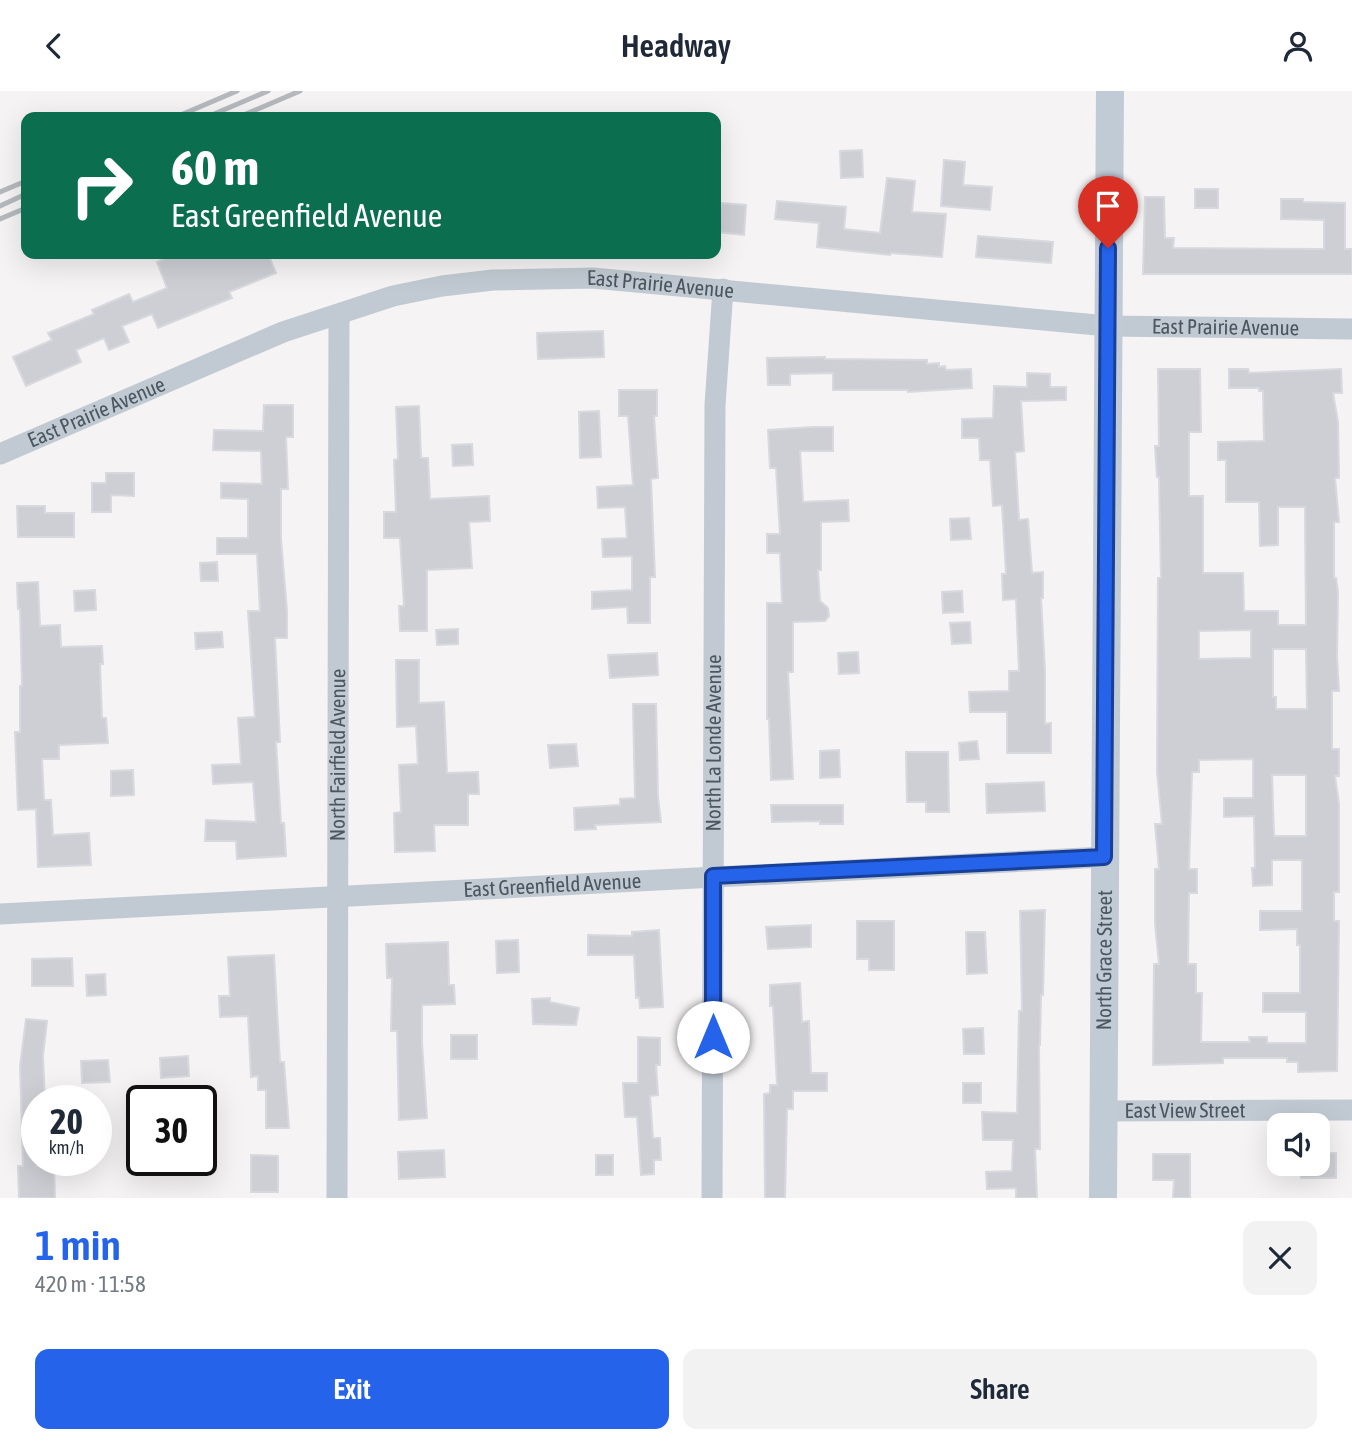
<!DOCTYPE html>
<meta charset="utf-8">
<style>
body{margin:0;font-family:"Asap Condensed",sans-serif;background:#f2f2f3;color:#1f2937;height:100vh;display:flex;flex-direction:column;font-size:26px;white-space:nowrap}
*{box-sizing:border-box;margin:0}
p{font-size:23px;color:#747a83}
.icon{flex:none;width:38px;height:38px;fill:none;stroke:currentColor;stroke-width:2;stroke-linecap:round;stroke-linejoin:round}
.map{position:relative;height:1107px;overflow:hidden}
.drawer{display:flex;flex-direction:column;background:#fff;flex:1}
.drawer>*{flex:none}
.guide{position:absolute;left:21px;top:21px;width:700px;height:147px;border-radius:14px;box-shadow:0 7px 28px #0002;background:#0b6e4f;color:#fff;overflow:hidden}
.buttons{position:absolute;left:1267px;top:1022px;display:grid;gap:14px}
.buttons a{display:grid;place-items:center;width:63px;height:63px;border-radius:14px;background:#fff;box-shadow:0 7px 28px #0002;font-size:35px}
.speed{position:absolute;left:21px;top:994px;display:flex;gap:14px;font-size:35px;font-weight:700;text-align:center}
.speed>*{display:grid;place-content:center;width:91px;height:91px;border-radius:50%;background:#fff;box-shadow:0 7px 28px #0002;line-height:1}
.speed small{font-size:18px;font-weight:400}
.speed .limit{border:4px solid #111;border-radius:10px;background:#fff;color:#111}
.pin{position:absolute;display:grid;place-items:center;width:60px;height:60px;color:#fff;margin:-72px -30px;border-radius:50% 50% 50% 0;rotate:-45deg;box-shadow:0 0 7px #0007}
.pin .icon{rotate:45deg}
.me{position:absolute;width:77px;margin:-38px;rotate:0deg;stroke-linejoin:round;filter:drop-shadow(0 0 5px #0008)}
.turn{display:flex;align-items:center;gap:24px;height:147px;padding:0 35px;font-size:32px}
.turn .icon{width:91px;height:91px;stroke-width:2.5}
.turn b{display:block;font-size:49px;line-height:60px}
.round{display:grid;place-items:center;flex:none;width:74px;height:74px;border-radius:14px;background:#f2f2f3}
.summary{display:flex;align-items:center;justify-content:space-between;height:119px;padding:0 35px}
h1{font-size:42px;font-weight:600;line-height:52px;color:#2563eb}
.cta{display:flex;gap:14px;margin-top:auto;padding:14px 35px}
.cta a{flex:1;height:80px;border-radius:14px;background:#2563eb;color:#fff;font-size:28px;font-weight:600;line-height:80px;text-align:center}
.cta a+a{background:#f2f2f3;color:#1f2937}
header{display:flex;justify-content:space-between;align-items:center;height:91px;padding:0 35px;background:#fff;font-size:32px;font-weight:600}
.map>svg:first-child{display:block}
.building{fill:#cdcfd5;stroke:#d7d9de;stroke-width:2;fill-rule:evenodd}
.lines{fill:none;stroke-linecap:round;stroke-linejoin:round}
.street{stroke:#c1cad2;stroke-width:21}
.secondary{stroke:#c1cbd6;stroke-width:28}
.rail{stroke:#b5b8bd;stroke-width:5}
.route-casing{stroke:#184099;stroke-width:18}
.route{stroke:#2563eb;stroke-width:12}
.labels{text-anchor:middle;stroke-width:5;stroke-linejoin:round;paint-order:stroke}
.street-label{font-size:21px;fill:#4a5661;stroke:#fff}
</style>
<header><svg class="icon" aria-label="back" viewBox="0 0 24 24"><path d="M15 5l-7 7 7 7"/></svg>Headway<svg class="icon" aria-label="person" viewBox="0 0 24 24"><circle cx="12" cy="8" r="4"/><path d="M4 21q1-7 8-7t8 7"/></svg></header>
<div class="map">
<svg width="1352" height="1107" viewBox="0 0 1352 1107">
<rect width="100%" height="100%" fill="#f5f3f3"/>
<!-- building -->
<g class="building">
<path d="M862,59L863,86L841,87L840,60Z"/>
<path d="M944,69L965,71L963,94L992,96L990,119L941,115Z"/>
<path d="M887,87L915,90L912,121L946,123L942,166L891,162L890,164L817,156L819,132L775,128L777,110L846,116L844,138L880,142Z"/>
<rect x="1195" y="98" width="23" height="19"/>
<path d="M1145,106H1164L1165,147H1174L1173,157L1324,158V129L1281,128V108H1303V111L1345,112V158H1352V183H1143Z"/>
<path d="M721,112L746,114L744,144L718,141Z"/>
<path d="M978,145L1053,151L1051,172L976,166Z"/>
<path d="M176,163H268L276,182L229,201L232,207L158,237L152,223L122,235L129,251L109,259L104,247L76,259L81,271L26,295L13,266L52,249L48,242L94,223L92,219L129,203L133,211L167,197L157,171Z"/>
<path d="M603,240L604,266L538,268L537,242Z"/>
<path d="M825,266V268L927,269V273L939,272V276L945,275L946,279L971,278L972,297L908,301V299H833V282L790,283V294H768L767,267Z"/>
<path d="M1158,278H1200L1201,341H1189V405H1203V482H1243L1244,520H1278V534H1306L1305,416H1278V454L1260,455L1259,411H1226V369H1218V351L1264,350L1263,300H1259V297H1229V278H1248L1249,282L1341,278L1342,302H1333L1338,331L1339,387H1335L1339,431H1334V487H1336L1338,501L1337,565L1339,600H1332V658H1339V685H1335L1339,713V801H1334V830H1339L1337,980L1298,981V971H1287V967H1223V972L1153,974L1154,873H1159L1155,833V778H1159L1155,733H1162L1157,681L1158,487H1161L1159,386H1157L1155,355H1159ZM1251,539V567L1199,568V540ZM1273,558H1306L1307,618H1276V606H1273ZM1253,668V707H1224V726L1254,725L1255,777H1252L1253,795L1272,794V769H1302V820H1260V839L1297,838V854H1300V902H1263V921H1306V952H1267V946H1249L1250,951H1201L1202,902H1196V873H1188L1189,802H1197V778H1189L1192,681H1199V669ZM1272,684H1306V745H1274Z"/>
<path d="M1027,282L1050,283V296H1066V309L1021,310L1024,360L1015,361L1019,429L1028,428L1032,482L1043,481V507H1041L1045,580V633L1051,632V662H1007V621H970L969,601L1009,600V580H1019L1016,508L1003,509L1002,483H1006L1002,414L993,415L990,369H980L979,347H962V328L993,327L994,295L1027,296Z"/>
<path d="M619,299H657V325H654L658,387L651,388L655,486H650V532H628L627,516L592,518V501L632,499V465L603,466L602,448L627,447L625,416L598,417L597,396L633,394L628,325H619Z"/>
<path d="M264,314H293V346H286L288,398H281V448L287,520V547H275L280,651H276L281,732H284L286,765L237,768L236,750H205L206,729L256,731L253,691L213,693L212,674L241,673L238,627L255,626L248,520H260L257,463H217V447H248V408L221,407V392L262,393L261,360L213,359L214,339L263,340Z"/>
<path d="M419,315L421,367H428L430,408L489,405L490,430L469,431L472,477L427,479V540H400L399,515H404L400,447H384V421H396L394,369L398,368L396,316Z"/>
<path d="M599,320L601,366L580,367L579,321Z"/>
<path d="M813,336H833V360H800L803,411L848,409L849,430L821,431V479H818L820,510L828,517L829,525L825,530L793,531V581H788L793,688L771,689L769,628H767V512H782L780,462H767V443H780L776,377H770L768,339Z"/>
<path d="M472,353L473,374L453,375L452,354Z"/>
<path d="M106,382H134V405L111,404V421H92V392H106Z"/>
<path d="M17,415H45V422H74V446H18Z"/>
<path d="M969,427L971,448L951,449L950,428Z"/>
<path d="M217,471L218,490H201L200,472Z"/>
<path d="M38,491L40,535L60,534L61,556L102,555L103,573H100L102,627H106L108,652L59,654V668H42L44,709H51L53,744L89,742L91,774L38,776L36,718L18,719L15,641H20V595H22L20,518H18L17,492Z"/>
<path d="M95,499L96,519L75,520L74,500Z"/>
<path d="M962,500L963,521L943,522L942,501Z"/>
<path d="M970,531L971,552L952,553L950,532Z"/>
<path d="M458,538V553L437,554L436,539Z"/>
<path d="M222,541L223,556L196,558L195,542Z"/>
<path d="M858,561L859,582L839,583L838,562Z"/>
<path d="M657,562L658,584L610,587L608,564Z"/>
<path d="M396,569H419V612L444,611L447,682L478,681L479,703H468V734H434L435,760L395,761L394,722L401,721L399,674L418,673L416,635L397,636Z"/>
<path d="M633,613H656L658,706L661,731L595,734L596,738L575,739L574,717L620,714V708L635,707Z"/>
<path d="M977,650L979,668L960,669L959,652Z"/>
<path d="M576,653L578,675L550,677L548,654Z"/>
<path d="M839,659L840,686L820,687V660Z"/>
<path d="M906,661H948L949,721H926V711H907Z"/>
<path d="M133,679L134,704L111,705V680Z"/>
<path d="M1044,691L1045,720L987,722L986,693Z"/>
<path d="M771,714H843V733H820V730L772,731Z"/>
<path d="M1045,819L1043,904H1041L1040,954H1039L1040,1058H1035L1037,1107H1016V1097L987,1098L986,1081L1012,1080L1013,1049H983L982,1021L1017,1022L1019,920H1022L1020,820Z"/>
<path d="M857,830H894V879H869V868H857Z"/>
<path d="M811,834V856L768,858L766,836Z"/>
<path d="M659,839L663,916L640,917L639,906L636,907L634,864H588V844L632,845V841Z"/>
<path d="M966,841H985L987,882L967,883Z"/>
<path d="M518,849L519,881L497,882L496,850Z"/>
<path d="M448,851L449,894H454L455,913L422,914V952L427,1027L399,1029L397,940H391L392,887H387L386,853Z"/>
<path d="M274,864L280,971H284L289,1037H266V999H258V985L251,986L248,925L220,926L219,905H230L228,866Z"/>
<path d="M72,867L73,895H32V868Z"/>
<path d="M105,883L106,904L87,905L86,884Z"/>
<path d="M800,892L802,931L809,930L811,982H827V1000H793V1018H787L785,1107H765L764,1003L770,1002V994H777L773,915H770V894Z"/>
<path d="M550,907V911L579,917L576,934L533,933L532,908Z"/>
<path d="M26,928L47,930L43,965L45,1010H37V1075L54,1074L55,1107H19L18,1075H23L20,975Z"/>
<path d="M983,937L984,963H964L963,938Z"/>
<rect x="451" y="944" width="26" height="24"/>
<path d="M638,946L660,947V974H656L658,1004L650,1005L653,1047H660L661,1069H654V1083L641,1084L637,1026H625L623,992H638Z"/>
<path d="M188,965L189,985L161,987L160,967Z"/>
<path d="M108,969L110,991L82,992L81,970Z"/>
<rect x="963" y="992" width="18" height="20"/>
<path d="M444,1059L445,1086L399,1088L398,1061Z"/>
<path d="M1318,1062H1336V1087H1301V1073H1318Z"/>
<path d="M1153,1063H1190V1107H1173L1174,1089H1153Z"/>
<path d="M251,1064L278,1065V1101H251Z"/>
<rect x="596" y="1064" width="17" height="20"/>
</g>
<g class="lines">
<!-- street -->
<g class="street">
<path id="s1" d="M0,363L283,241L393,205L442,195L493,189L593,187L1108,235L1352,238"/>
<path id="s2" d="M0,823L1104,766"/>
<path id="s3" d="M1103,1020L1352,1019"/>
<path id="s4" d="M337,1107L339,223"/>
<path id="s5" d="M712,1107L715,314L723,198"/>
</g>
<!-- secondary -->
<path class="secondary" id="s6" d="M1103,1107L1110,0"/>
<!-- rail -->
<g class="rail">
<path d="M176,26L237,0"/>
<path d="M207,26L268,0"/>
<path d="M239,26L300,0"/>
<path d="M0,101L26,90"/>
<path d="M0,115L26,103"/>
<path d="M0,128L26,117"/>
</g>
</g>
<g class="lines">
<!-- route casing -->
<g class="route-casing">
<path id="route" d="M713,946V785L1104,766L1108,157"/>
</g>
<!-- route -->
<use href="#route" class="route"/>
</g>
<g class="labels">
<!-- street labels -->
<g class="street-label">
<text dy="7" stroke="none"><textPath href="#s1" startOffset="693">East Prairie Avenue</textPath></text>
<text dy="7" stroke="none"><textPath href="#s1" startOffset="1260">East Prairie Avenue</textPath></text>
<text dy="7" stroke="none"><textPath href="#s1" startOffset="105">East Prairie Avenue</textPath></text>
<text dy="7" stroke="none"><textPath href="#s5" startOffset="455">North La Londe Avenue</textPath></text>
<text dy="7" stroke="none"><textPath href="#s4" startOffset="443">North Fairfield Avenue</textPath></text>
<text dy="7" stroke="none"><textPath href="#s2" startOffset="553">East Greenfield Avenue</textPath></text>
<text dy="7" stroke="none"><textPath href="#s6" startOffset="238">North Grace Street</textPath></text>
<text dy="7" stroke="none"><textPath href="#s3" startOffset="82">East View Street</textPath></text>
</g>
</g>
</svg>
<div class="buttons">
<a><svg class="icon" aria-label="sound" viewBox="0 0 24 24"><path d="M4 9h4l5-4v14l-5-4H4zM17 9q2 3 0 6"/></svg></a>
</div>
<div class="speed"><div>20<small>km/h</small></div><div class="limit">30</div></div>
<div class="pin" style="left:1108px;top:157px;background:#d93025"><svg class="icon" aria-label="arrive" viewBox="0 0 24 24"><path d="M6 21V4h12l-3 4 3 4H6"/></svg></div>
<svg class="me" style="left:713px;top:946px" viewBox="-20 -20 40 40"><circle r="19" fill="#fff"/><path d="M0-13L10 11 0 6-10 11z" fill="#2563eb"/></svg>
<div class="guide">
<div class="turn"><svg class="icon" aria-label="right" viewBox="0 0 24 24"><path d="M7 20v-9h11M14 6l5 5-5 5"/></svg><div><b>60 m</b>East Greenfield Avenue</div></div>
</div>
</div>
<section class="drawer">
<div class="summary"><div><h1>1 min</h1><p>420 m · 11:58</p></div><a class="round"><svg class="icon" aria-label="close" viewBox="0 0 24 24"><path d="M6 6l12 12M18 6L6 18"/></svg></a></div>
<div class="cta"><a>Exit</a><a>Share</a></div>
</section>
